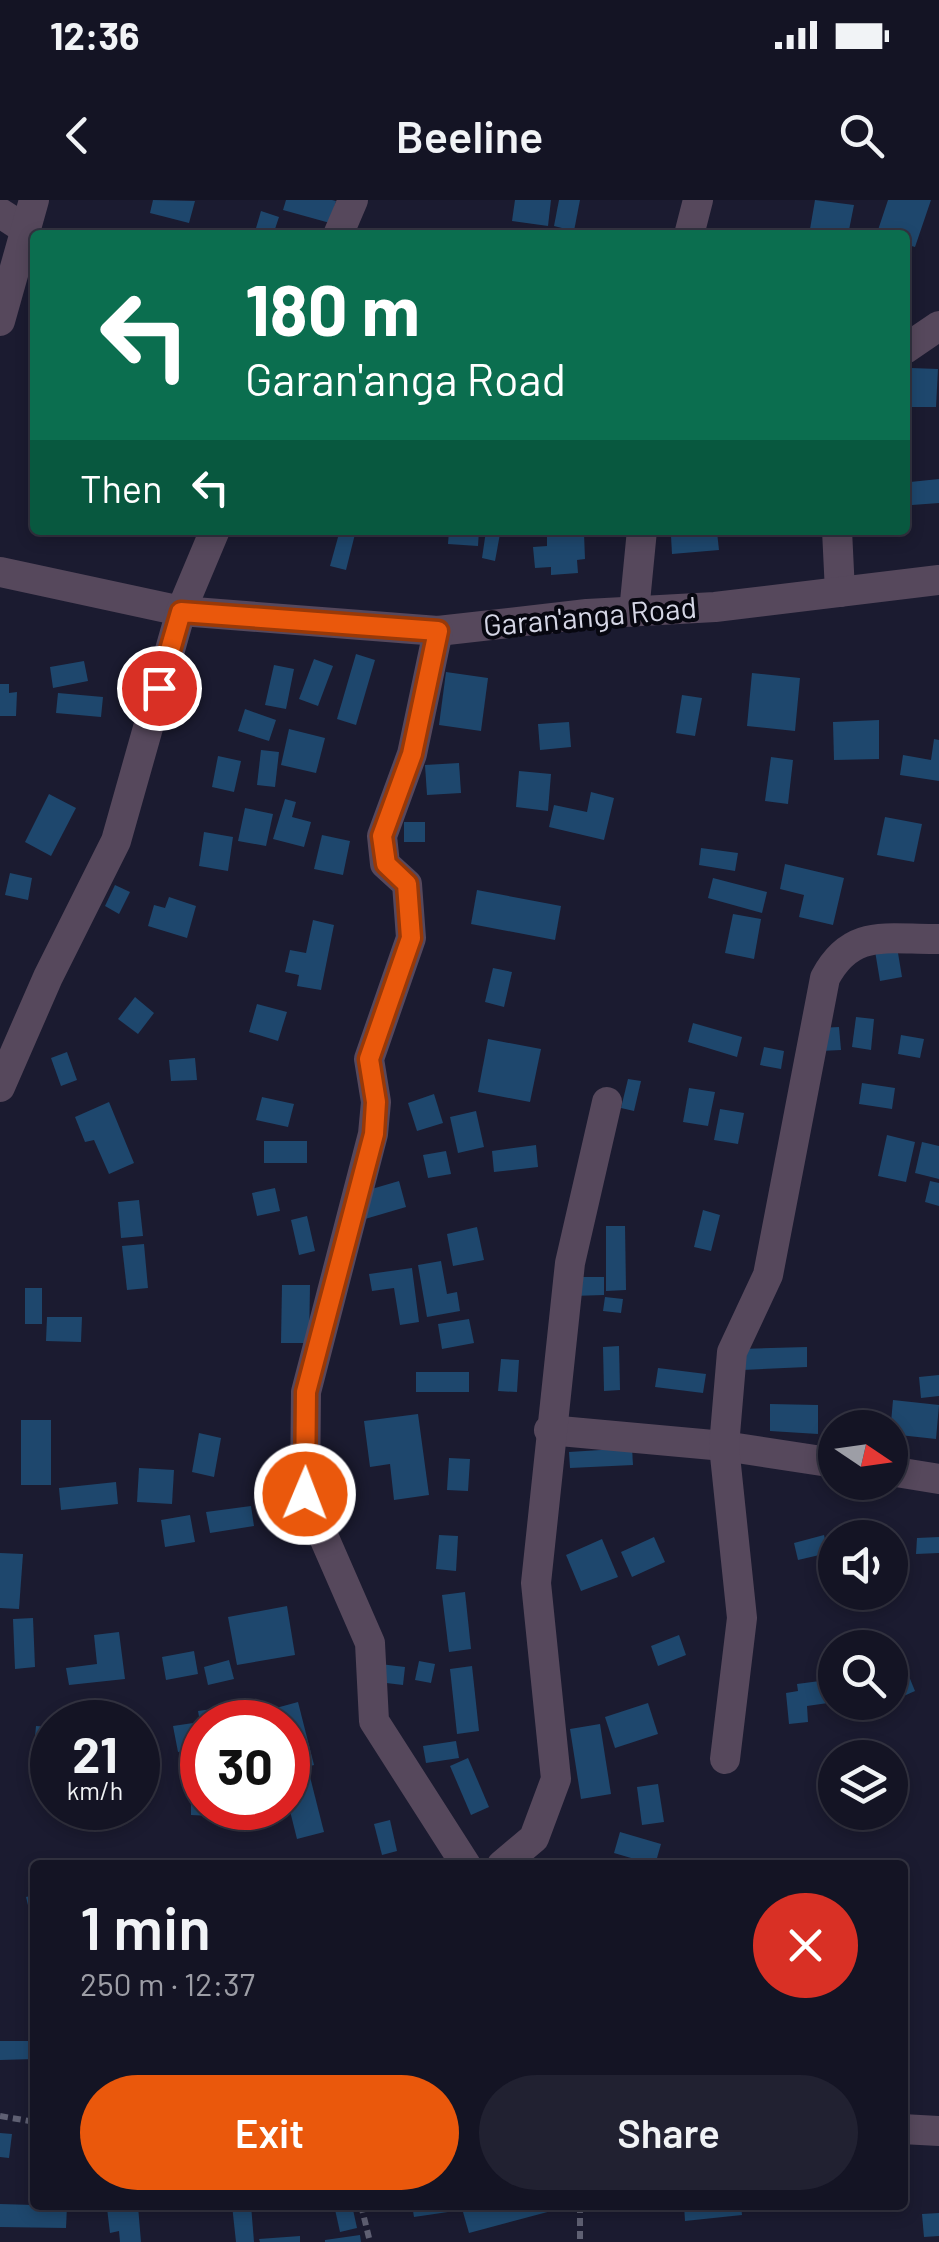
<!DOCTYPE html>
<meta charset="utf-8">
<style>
body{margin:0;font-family:Barlow,sans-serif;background:#212131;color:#f1f3f6;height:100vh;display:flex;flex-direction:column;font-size:38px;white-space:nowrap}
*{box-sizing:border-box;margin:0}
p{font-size:32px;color:#9d9ea6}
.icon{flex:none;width:55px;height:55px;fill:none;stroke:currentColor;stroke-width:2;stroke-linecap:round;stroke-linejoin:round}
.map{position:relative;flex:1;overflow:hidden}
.drawer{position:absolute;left:30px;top:1660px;width:878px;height:350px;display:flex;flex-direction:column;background:#141424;border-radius:10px;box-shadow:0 5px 15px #0003,0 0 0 2px #333341}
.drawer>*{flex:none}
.banner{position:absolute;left:30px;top:30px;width:880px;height:305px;border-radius:10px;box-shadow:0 5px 15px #0003,0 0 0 2px #333341;background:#0b6e4f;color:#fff;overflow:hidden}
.needle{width:65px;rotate:103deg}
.buttons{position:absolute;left:818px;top:1210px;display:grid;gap:20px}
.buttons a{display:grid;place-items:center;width:90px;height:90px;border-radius:50%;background:#141424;box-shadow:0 5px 15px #0003,0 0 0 2px #333341;font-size:50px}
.speed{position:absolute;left:30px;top:1500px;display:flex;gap:20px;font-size:50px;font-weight:700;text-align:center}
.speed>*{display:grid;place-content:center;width:130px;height:130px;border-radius:50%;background:#141424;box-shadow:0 5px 15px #0003,0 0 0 2px #333341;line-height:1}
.speed small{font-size:25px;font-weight:400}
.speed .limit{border:15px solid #d22;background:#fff;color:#111}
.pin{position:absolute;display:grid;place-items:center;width:85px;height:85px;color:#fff;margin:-42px;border:5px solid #fff;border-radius:50%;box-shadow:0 2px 10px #0007}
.me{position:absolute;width:110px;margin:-55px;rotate:1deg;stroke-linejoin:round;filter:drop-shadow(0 0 8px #0008)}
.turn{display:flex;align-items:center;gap:35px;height:210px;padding:0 50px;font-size:45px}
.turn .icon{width:130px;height:130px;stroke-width:2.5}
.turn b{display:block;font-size:70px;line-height:85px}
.then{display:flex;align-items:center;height:95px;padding:0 50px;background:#0003;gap:20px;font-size:38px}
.round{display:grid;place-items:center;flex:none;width:105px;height:105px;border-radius:52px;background:#212131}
.summary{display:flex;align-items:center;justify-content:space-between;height:170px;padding:0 50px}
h1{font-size:60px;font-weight:600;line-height:75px}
.action{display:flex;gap:20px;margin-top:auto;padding:20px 50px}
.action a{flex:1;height:115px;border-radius:60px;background:#ea580c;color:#fff;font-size:40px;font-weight:600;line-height:115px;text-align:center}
.action a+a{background:#212131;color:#f1f3f6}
.status{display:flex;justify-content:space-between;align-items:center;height:70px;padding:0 50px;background:#141424;direction:ltr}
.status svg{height:28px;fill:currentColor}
header{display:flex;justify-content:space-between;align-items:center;height:130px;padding:0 50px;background:#141424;font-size:45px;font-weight:600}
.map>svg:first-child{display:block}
.building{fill:#1e476d}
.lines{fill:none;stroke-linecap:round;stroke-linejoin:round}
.path{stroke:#5f6073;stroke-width:6;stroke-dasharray:8 5;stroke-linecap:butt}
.minor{stroke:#56485c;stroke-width:30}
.route-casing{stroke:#983908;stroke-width:25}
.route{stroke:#ea580c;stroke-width:18}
.labels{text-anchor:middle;stroke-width:8;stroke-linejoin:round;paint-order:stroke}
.street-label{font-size:30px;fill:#d5d6e5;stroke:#070710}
</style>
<div class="status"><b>12:36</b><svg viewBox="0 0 49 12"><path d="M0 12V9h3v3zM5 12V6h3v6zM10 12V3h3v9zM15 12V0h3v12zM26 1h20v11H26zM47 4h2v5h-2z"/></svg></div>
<header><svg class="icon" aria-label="back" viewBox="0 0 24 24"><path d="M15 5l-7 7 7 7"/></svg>Beeline<svg class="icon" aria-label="search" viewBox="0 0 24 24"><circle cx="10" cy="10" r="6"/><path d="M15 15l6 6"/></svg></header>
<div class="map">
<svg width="939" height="2042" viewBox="0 0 939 2042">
<rect width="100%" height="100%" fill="#1b1b30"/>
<!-- building -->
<g class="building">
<path d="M153,0L195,1L189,23L150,13Z"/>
<path d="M286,0H332L336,1L330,23L283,10Z"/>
<path d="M515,0H551L548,26L512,21Z"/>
<path d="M559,0H580L574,31L554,26Z"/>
<path d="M815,0L854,5L848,35H809Z"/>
<path d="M888,0H931L915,47L905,44V35L877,33Z"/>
<path d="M261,11L279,17L273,35H254Z"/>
<path d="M911,168L938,169L936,207H910Z"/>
<path d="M939,279V303L912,305L910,282Z"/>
<path d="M340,330H356L346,370L330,366Z"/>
<path d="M449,330H479L478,346L448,344Z"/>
<path d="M486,331L500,334L495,361L482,358Z"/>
<path d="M717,332L719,350L672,354L671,336Z"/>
<path d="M584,333L585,359L577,360L578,373L551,375V367L535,368L533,347L547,346V336Z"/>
<path d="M356,454L375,460L356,525L337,519Z"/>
<path d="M314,459L333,466L318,506L299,499Z"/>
<path d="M84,461L88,481L53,488L50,467Z"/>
<path d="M274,465L294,469L286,509L265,505Z"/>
<path d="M446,472L488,478L481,531L439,525Z"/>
<path d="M752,473L800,478L795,531L747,526Z"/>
<path d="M0,484H9V493L17,492L16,516H0Z"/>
<path d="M58,493L103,497L101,517L56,513Z"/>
<path d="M682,495L702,498L695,536L676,533Z"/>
<path d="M245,509L276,520L269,541L238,531Z"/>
<path d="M879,520V559L834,560L833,522Z"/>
<path d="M569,522L571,547L540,550L538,524Z"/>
<path d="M289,529L325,538L316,573L281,565Z"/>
<path d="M934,539L939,540V581L900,575L903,555L931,560Z"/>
<path d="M261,550L279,552L275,587L257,585Z"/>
<path d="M218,556L241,561L234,592L212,587Z"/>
<path d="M771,557L793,560L788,604L765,601Z"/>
<path d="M459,563L461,593L427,595L425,565Z"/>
<path d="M519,571L551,574L548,611L516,607Z"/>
<path d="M591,592L614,598L604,640L549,627L554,605L587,612Z"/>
<path d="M49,594L76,608L51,656L25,642Z"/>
<path d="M285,599L296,602L292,617L311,622L304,647L273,639Z"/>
<path d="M245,608L273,614L266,646L238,641Z"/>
<path d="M885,617L922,624L914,662L877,655Z"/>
<rect x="404" y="622" width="21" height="20"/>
<path d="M204,632L233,637L228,671L199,666Z"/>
<path d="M322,635L350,641L343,675L314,669Z"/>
<path d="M701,648L738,653L735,671L699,665Z"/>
<path d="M785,664L844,678L833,725L799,717L804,695L780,689Z"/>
<path d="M10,673L32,678L28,700L5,695Z"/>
<path d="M713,678L767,692L762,713L708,698Z"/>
<path d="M115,685L130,692L119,714L105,706Z"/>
<path d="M477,690L561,706L555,740L471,724Z"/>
<path d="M169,697L196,706L187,738L148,726L154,705L165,708Z"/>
<path d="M733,714L761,719L754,759L725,753Z"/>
<path d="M313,720L334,725L321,790L297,786L299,775L285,772L290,750L306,753Z"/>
<path d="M897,747L902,777L880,781L875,751Z"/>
<path d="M493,768L512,772L504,807L485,802Z"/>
<path d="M135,797L154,813L138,834L118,819Z"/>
<path d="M257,804L287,812L278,841L249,832Z"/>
<path d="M856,817L874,819L871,850L852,847Z"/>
<path d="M693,823L742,837L737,857L688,842Z"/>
<path d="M839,827L841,850L820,851L819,828Z"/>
<path d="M901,835L924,839L920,858L898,854Z"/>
<path d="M488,839L541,849L530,902L478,892Z"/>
<path d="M764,847L784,851L781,869L760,865Z"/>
<path d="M67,852L77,880L61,886L51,858Z"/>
<path d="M195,858L197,880L171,881L169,860Z"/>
<path d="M628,879L641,881L634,911L621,908Z"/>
<path d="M862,883L895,888L892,909L859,904Z"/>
<path d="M689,888L715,892L708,926L683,922Z"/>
<path d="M434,894L443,923L417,931L408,903Z"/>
<path d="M262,897L294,904L288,927L256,920Z"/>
<path d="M109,902L134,963L109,974L94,940L85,942L75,917Z"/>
<path d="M720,909L744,913L738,944L714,940Z"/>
<path d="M476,911L484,947L458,953L450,917Z"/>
<path d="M887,935L915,942L906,982L878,976Z"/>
<rect x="264" y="941" width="43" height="22"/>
<path d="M922,942L939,946V979L915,973Z"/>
<path d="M536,945L538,967L494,972L492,951Z"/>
<path d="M446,951L451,974L428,978L423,955Z"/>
<path d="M399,981L406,1007L365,1019L358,993Z"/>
<path d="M930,981L939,983V1006L925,1002Z"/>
<path d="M275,988L280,1011L257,1016L252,993Z"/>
<path d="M139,1000L143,1036L121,1038L118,1002Z"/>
<path d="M703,1010L720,1015L711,1051L694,1047Z"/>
<path d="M307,1016L315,1051L299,1055L291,1020Z"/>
<path d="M606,1026H625L626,1090L606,1091Z"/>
<path d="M477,1027L484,1060L453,1066L447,1034Z"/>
<path d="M144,1044L148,1088L127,1090L122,1046Z"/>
<path d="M441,1061L447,1094L457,1092L460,1111L427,1117L418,1065Z"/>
<path d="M412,1068L419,1122L400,1125L394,1088L372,1091L369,1074Z"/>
<path d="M572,1077H604V1095L572,1096Z"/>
<path d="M282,1085H310L309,1143H281Z"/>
<rect x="25" y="1088" width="17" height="36"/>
<path d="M605,1097L623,1099L621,1113L603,1111Z"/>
<path d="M47,1117H82L81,1142L46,1141Z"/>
<path d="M469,1119L474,1143L442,1149L438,1124Z"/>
<path d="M619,1146L620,1190L604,1191L603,1147Z"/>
<path d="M807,1147V1167L742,1170L741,1149Z"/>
<path d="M501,1159L519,1160L517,1192L498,1191Z"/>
<path d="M658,1168L706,1174L703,1193L655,1187Z"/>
<rect x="416" y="1172" width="53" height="20"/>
<path d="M939,1175V1196L921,1198L919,1177Z"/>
<path d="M893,1200L939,1205L936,1239L890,1234Z"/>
<path d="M770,1204L818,1205V1234L770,1231Z"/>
<path d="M418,1214L429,1295L394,1300L390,1264L370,1267L364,1221Z"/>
<rect x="21" y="1220" width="30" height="65"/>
<path d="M199,1233L221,1238L214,1277L192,1272Z"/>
<path d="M632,1248L633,1265L570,1268L569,1252Z"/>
<path d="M449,1258L470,1259L468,1291L447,1290Z"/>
<path d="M139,1268L174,1270L172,1304L137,1302Z"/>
<path d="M116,1282L118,1304L61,1310L59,1288Z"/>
<path d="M251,1306L254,1326L210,1333L206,1312Z"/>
<path d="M190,1315L195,1342L165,1347L161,1320Z"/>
<path d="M439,1335L458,1336L456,1371L436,1369Z"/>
<path d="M824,1335L828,1353L798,1360L794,1343Z"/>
<path d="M654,1337L665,1362L632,1377L621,1352Z"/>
<path d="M939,1337V1353L916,1354L917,1338Z"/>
<path d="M602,1339L618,1377L581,1391L566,1355Z"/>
<path d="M0,1353L23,1354L19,1409L0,1408Z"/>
<path d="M465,1392L471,1449L449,1452L442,1395Z"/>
<path d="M287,1406L295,1455L237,1465L228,1417Z"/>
<path d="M33,1418L35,1467L15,1469L13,1419Z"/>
<path d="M119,1432L125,1479L69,1485L66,1468L97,1464L94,1435Z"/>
<path d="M679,1435L686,1455L658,1466L651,1446Z"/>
<path d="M194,1451L198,1474L166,1480L162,1457Z"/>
<path d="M229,1460L234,1479L208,1485L204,1467Z"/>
<path d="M419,1461L435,1464L431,1483L415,1480Z"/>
<path d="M380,1464L405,1467L403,1485L378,1482Z"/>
<path d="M472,1466L479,1531L457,1534L450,1469Z"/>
<path d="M908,1474L915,1491L890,1502V1482Z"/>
<path d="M835,1479V1502L807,1506L808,1522L789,1524L786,1493L798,1491L797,1484Z"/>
<path d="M298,1502L314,1565L291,1571L288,1522H279L276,1508Z"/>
<path d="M648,1503L658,1534L615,1548L605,1517Z"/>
<path d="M219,1508L222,1522H202V1548L178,1552L173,1526L200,1522L198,1511Z"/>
<path d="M600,1524L611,1594L581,1599L570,1529Z"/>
<path d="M36,1526L52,1527V1570L32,1569Z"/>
<path d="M456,1541L459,1558L426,1563L423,1546Z"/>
<path d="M468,1558L489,1607L471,1615L450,1566Z"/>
<path d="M309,1573L324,1632L297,1639L288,1603V1579Z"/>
<path d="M191,1581L202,1582V1608H211V1616L191,1615Z"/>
<path d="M658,1584L664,1622L642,1625L637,1587Z"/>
<path d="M390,1620L397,1651L382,1655L374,1624Z"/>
<path d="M620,1632L661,1644L655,1665L614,1653Z"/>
<path d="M35,1695V1730H34L26,1697Z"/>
<path d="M0,1841H35V1859L0,1860Z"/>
<path d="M0,1933L12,1934L9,1958L0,1957Z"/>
<path d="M0,2004L67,2006L66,2028L0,2027Z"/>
<path d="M232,2005H251L254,2042H236Z"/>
<path d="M334,2005H352L357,2028L340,2032Z"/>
<path d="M412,2005H447L448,2012L414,2017Z"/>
<path d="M461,2005H554L555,2010L469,2033Z"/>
<path d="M684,2005H741L742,2015L685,2021Z"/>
<path d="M138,2006L141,2042H120L119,2031L110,2033L107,2008Z"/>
<path d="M939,2013V2036L924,2037L922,2014Z"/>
<path d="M360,2035L361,2042H325V2040Z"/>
<path d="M300,2036V2042H260L259,2039Z"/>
</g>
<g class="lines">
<!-- path -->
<g class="path">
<path d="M0,1916L35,1922"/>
<path d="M361,2005L370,2042"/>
<path d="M580,2005V2042"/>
</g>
<!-- minor -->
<g class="minor">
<path d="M0,13L25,29"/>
<path d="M338,35L353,0"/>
<path d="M689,35L698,0"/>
<path d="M0,121L34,0"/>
<path d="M905,149L939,126"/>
<path d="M837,330L840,392"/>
<path d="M0,372L181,411L438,431L587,414L715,407L939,380"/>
<path d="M634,412L642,330"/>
<path d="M438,431L412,554L382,636L385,664L407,684L411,738L369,859L376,902L373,934L306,1192L305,1294L370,1443L374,1521L466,1665"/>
<path d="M0,887L48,777L116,641L181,411L215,330"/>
<path d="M549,1230L724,1246L835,1263"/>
<path d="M890,1271L939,1279"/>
<path d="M725,1559L742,1418L724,1246L732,1152L768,1075L825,778C852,727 888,740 939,739"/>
<path d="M502,1665L534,1638L556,1579L536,1383L570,1063L607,902"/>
<path d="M902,1929L939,1931"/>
</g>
</g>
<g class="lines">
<!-- route casing -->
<g class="route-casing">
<path id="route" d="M159,488L181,412L438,431L412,554L382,636L386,664L407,684L411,738L369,859L376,902L374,934L306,1192L305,1294"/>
</g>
<!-- route -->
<use href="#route" class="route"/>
</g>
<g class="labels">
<!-- street labels -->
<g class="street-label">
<text transform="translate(590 417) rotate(-5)" y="10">Garan'anga Road</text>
</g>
</g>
</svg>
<div class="buttons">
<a><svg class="needle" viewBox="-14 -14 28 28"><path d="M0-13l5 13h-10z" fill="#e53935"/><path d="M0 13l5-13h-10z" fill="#9d9ea6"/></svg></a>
<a><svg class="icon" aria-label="sound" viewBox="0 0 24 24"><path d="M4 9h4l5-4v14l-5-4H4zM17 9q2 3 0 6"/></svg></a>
<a><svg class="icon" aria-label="search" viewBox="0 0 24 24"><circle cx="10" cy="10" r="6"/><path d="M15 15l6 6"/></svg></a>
<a><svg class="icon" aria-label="layers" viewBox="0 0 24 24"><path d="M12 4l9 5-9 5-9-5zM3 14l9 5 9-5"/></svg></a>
</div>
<div class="speed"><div>21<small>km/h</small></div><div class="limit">30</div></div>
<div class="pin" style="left:159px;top:488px;background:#d93025"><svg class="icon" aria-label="arrive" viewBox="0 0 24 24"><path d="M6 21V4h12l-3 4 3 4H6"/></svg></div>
<svg class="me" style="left:305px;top:1294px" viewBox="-20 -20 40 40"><circle r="17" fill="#ea580c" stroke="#fff" stroke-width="3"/><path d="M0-11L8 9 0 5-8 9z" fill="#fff"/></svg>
<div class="banner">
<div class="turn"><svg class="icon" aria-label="left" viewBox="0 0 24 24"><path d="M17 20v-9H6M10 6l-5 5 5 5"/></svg><div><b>180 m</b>Garan'anga Road</div></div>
<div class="then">Then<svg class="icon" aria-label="left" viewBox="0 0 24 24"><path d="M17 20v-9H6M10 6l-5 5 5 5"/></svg></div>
</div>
<section class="drawer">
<div class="summary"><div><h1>1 min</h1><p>250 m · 12:37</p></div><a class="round" style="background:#d93025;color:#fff"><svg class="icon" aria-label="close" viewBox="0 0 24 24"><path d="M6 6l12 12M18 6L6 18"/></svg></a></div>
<div class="action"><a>Exit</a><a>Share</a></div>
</section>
</div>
